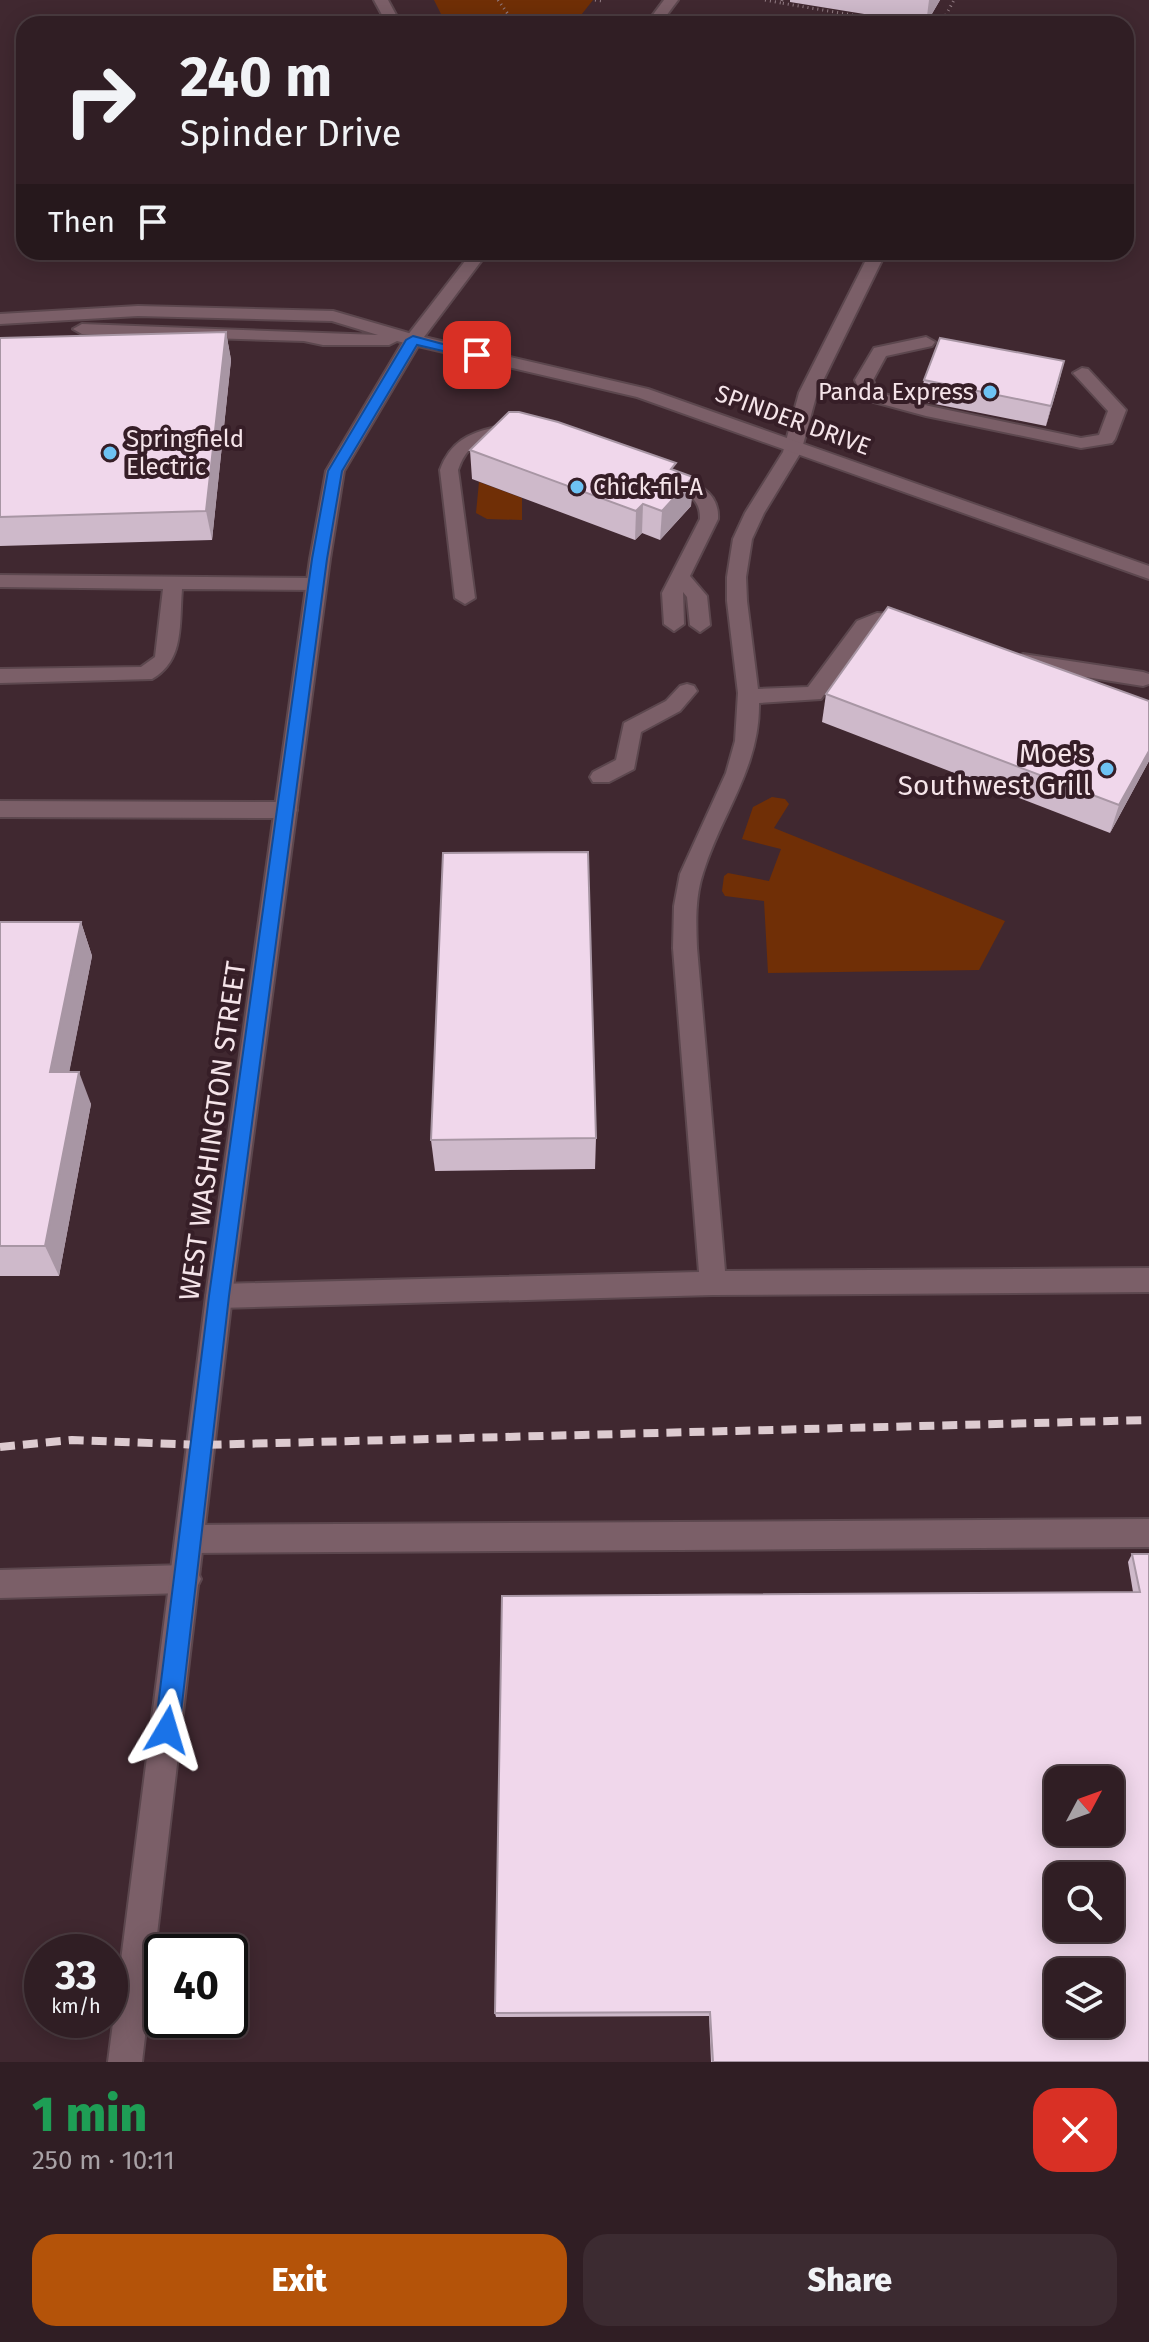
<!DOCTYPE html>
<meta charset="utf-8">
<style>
body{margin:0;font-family:"Fira Sans",sans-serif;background:#3c2b31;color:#f1f3f6;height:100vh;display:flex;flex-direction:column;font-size:30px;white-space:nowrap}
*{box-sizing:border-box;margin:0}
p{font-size:26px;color:#a8a2a6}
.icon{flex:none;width:44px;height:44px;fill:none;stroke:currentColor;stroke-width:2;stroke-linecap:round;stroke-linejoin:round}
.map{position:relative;height:2062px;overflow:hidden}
.panel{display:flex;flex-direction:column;background:#301e24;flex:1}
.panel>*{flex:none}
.guide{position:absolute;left:16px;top:16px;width:1118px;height:244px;border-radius:24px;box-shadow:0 4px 20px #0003,0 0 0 2px #4b3c41;background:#301e24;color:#f1f3f6;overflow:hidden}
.needle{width:52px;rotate:49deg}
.tools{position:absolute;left:1044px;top:1766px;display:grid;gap:16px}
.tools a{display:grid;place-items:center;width:80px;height:80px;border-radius:16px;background:#301e24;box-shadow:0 4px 20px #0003,0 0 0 2px #4b3c41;font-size:40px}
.speed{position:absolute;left:24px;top:1934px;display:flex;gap:16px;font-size:40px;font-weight:700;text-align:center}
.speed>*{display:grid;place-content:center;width:104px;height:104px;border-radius:50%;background:#301e24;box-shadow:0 4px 20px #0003,0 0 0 2px #4b3c41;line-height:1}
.speed small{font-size:20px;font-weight:400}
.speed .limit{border:4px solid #111;border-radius:12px;background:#fff;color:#111}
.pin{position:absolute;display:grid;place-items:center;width:68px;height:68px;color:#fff;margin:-34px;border-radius:16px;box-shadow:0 4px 12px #0006}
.me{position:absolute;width:88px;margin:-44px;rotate:7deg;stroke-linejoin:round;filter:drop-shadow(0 0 6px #0008)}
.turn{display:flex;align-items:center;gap:28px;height:168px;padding:0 32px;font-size:36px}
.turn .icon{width:104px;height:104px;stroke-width:2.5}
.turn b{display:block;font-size:56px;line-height:68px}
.then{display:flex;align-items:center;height:76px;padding:0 32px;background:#0003;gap:16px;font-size:30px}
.round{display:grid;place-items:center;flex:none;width:84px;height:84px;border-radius:24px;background:#3c2b31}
.summary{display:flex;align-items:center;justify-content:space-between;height:136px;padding:0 32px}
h1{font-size:48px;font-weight:800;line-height:60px;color:#1e9e55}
.cta{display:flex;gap:16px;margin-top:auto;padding:16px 32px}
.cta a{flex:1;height:92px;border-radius:24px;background:#b45309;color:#fff;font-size:32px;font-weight:800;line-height:92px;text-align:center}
.cta a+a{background:#3c2b31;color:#f1f3f6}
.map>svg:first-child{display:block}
.green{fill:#702f06}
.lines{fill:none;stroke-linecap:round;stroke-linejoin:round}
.lane-casing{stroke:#5c474e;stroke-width:4}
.street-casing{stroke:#5c474e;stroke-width:4}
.secondary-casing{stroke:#5c474e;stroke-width:4}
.path{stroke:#937e85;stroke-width:3;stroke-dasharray:1 4;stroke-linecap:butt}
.lane{fill:#7b5f68;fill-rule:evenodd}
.street{fill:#7b5f68;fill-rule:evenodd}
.secondary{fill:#7b5f68;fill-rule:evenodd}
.rail{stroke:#ddcbd0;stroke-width:8;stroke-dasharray:15 8;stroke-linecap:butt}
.wall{fill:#ceb9ca}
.shaded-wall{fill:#a896a4}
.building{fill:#f0d7eb;stroke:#a896a4;stroke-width:2;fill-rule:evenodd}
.route{fill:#1a73e8;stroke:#114b97;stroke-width:2}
.poi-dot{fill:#6dc2f3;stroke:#361e27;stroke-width:3}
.labels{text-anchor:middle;stroke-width:8;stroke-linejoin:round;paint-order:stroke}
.far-poi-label{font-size:24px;fill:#f5e4e9;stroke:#361e27;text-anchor:start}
.far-street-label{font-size:24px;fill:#f5e4e9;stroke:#361e27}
.poi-label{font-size:28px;fill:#f5e4e9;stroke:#361e27;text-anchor:end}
.street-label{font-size:28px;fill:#f5e4e9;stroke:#361e27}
</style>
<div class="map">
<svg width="1149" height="2062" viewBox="0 0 1149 2062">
<rect width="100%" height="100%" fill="#402830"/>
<!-- green -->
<g class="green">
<path d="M434,0H593L574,24H446Z"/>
<path d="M479,482L522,498V520L487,519L476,513Z"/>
<path d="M772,797L785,799L789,804L774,828L1005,921L979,970L768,973L764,901L725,896L722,891L724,876L728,873L769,881L781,849L742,839L753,807Z"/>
</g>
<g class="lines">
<!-- lane casing -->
<g class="lane-casing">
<g id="lane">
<path d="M870,252H886L817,393L801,452L764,513L752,539L746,577L747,601L758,689L808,687L857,621L877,613L909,615L919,622C907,635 887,623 871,631L821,699L759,703C760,768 721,814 703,873C695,897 696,923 697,948L725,1271L1149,1268V1292L713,1295L219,1308L210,1304L206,1296L210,1288L219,1284L699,1272L673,948L674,906L680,874L726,773L735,741L738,693L727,601V577L733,539L745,513L783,452L799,393Z"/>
<path d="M138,306L333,311L419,336L422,340L413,345L397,341L389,345H323L304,341L82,334L73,329L82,324L378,335L332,321L138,316L0,324V314Z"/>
<path d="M926,337L935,342L932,346L886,356L873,380L877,392L929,406L1081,438L1099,435L1108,411L1073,373L1082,368L1088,369L1126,410L1115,439L1112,443L1081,448L926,416L863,399L855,380L874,348Z"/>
<path d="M496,427H519L528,432C508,450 474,423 458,470L475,598L465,604L455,598L440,470C450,442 469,433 496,427Z"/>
<path d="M664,473C689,480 720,488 718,519L690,576L707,596L710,625L700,632L690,625L687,597L683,592L684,624L674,631L664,624L662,593L700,519C701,493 678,490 657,483L655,479L657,475Z"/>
<path d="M0,575L316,578L326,584L316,590L182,589C179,623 185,660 152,679L0,683V669L141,667L155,657L163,589L0,587Z"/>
<path d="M1023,654L1143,672L1149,674V684L1143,686L1016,666L1013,661Z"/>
<path d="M687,684L694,686L697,691L680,711L641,732L634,769L609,782H593L590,777L593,772L616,760L624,723L666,701L680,686Z"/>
<path d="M1149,1519V1547L190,1553L180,1549L175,1539L180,1529L190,1525Z"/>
</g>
</g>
<!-- street casing -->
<g class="street-casing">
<g id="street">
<path d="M374,0H388L401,24H387Z"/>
<path d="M0,801L286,802L294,804L297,810L294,816L286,818L0,817Z"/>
<path d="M186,1565L196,1569L201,1579L196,1589L186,1593L0,1598V1570Z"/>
</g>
</g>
<!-- secondary casing -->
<g class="secondary-casing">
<g id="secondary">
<path d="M664,0H678L660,24H646Z"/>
<path d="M472,252H488L424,337L648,389L1149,566V579L637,397L418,346L344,471L330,559L232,1296L142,2062H108L206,1296L310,559L326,471L404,340Z"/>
</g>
</g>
<!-- path -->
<g class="path">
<path d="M498,0L515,24"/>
<path d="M595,0L602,1"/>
<path d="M765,0L781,3"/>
<path d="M782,0L781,3L906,24"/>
<path d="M941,24L954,0"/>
</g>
<!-- lane -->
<use href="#lane" class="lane"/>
<!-- street -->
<use href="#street" class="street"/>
<!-- secondary -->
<use href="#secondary" class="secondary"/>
<!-- rail -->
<path class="rail" d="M0,1447L72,1440L201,1445L1149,1420"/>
</g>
<!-- wall -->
<g class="wall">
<path d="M790,0H940L926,24L790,2Z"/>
<path d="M226,332L231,360L212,540L0,546V338Z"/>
<path d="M1064,361L1046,426L920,401L924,380Z"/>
<path d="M470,450L675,470L693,477L691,506L660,540L642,533L635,540L472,479Z"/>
<path d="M826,694L1149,761L1110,833L822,722Z"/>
<path d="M0,922H81L92,956L69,1072L91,1104L59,1276H0Z"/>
<path d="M596,1138L595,1169L435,1171L431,1140Z"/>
<path d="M1132,1554H1149V2062H711L709,2016L496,2017L495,2013L1133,1592L1128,1562Z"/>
</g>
<!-- shaded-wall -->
<g class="shaded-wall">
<path d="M929,0H940L926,24Z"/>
<path d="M226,332L231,360L212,540L206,511Z"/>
<path d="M1064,361L1059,382L1046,426L1051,406Z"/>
<path d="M693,477L691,506L660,540L662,511Z"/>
<path d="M643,504L642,533L635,540L636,511Z"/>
<path d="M1149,751V761L1110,833L1119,805Z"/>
<path d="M81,922L92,956L63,1104L50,1072Z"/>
<path d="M79,1072L91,1104L59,1276L45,1246Z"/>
</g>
<!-- building -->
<g class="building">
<path d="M226,332L206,511L0,517V338Z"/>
<path d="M940,338L1064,361L1051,406L924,380Z"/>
<path d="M509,412H519L558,422L676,463L671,469L693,477L662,511L643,504L636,511L470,450Z"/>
<path d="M888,607L1149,701V751L1119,805L826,694Z"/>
<path d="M588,852L596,1138L431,1140L443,853Z"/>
<path d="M0,922H81L50,1072H79L45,1246H0Z"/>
<path d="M1132,1554H1149V2062H713L710,2012L495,2013L502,1596L1140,1592ZM1058,1780H1110V1832H1058ZM1058,1876H1110V1928H1058ZM1058,1972H1110V2024H1058Z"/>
</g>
<!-- route -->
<path class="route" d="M413,336L484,355L477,359L417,345L342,471L327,559L229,1296L179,1730L175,1738L167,1742L159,1738L155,1730L209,1296L312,559L328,471L406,340Z"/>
<!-- markers -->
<g class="poi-dot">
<circle cx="990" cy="392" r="8"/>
<circle cx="110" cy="453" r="8"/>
<circle cx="577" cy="487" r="8"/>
<circle cx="1107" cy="769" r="8"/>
</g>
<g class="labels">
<!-- far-poi labels -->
<g class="far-poi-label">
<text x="974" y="400" text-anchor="end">Panda Express</text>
<text x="126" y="447">Springfield<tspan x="126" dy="28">Electric</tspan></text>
<text x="593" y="495">Chick-fil-A</text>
</g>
<!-- far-street labels -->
<g class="far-street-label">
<text transform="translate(793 420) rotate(20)" y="8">SPINDER DRIVE</text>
</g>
<!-- poi labels -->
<g class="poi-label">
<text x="1091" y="763">Moe's<tspan x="1091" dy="32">Southwest Grill</tspan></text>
</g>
<!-- street labels -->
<g class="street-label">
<text transform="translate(212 1131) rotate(-82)" y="10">WEST WASHINGTON STREET</text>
</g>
</g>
</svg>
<div class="tools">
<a><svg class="needle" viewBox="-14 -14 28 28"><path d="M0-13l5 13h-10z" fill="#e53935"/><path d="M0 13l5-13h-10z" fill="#a8a2a6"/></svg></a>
<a><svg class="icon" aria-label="search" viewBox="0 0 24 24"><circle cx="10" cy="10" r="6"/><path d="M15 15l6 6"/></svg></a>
<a><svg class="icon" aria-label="layers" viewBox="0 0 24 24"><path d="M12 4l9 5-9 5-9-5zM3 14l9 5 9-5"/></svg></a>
</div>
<div class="speed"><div>33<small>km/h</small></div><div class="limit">40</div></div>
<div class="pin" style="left:477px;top:355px;background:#d93025"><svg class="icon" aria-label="arrive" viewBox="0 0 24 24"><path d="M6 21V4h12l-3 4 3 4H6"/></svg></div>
<svg class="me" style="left:167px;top:1730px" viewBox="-20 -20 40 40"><path d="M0-17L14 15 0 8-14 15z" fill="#1a73e8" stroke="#fff" stroke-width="4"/></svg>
<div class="guide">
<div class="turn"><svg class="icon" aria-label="right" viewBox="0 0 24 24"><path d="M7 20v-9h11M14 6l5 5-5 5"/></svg><div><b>240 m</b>Spinder Drive</div></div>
<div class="then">Then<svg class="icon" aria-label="arrive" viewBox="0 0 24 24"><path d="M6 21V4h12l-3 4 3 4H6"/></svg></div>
</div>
</div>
<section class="panel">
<div class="summary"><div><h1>1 min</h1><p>250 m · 10:11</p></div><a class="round" style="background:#d93025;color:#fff"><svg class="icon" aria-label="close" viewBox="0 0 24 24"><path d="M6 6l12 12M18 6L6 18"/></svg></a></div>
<div class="cta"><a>Exit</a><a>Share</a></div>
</section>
